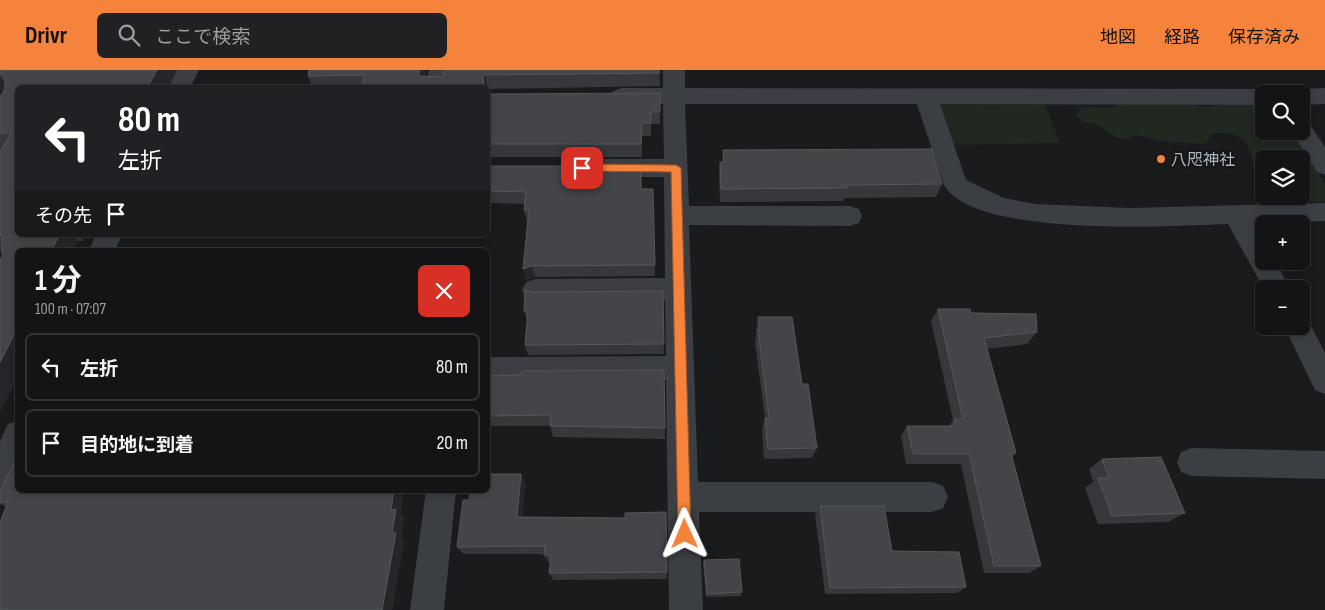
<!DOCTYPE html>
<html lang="ja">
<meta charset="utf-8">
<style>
body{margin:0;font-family:"Sofia Sans Condensed","Noto Sans JP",sans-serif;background:#212123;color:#f1f3f6;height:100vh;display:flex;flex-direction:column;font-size:19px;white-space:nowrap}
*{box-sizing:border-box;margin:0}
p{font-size:16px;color:#9d9ea1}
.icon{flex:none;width:28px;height:28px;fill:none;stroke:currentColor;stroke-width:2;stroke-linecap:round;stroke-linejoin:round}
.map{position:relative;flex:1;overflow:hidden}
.sheet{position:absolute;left:15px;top:178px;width:475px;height:245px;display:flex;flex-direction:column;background:#141416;border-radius:8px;box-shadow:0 2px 8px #0003,0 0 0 1px #333335}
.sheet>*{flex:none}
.guide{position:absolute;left:15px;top:15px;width:475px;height:152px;border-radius:8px;box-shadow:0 2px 8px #0003,0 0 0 1px #333335;background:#202124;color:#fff;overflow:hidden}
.controls{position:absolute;left:1255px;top:15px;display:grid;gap:10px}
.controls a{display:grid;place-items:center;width:55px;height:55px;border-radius:8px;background:#141416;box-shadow:0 2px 8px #0003,0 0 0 1px #333335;font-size:25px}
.pin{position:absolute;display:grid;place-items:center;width:42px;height:42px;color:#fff;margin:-21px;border-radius:10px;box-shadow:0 2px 8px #0006}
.me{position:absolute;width:55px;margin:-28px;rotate:359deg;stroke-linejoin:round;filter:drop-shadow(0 0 4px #0008)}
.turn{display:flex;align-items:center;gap:18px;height:105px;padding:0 20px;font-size:22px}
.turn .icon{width:65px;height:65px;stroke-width:2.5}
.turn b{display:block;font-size:35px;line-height:42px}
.then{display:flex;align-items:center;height:48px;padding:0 20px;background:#0003;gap:10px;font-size:19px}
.round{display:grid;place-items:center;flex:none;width:52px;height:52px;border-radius:8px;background:#212123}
.headline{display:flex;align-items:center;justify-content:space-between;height:85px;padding:0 20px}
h1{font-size:30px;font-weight:700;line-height:38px}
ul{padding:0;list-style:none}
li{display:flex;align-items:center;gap:15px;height:68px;margin:0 10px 8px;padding:0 10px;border:2px solid #333335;border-radius:8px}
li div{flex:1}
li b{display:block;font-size:19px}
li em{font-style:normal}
header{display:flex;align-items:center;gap:30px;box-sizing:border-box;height:70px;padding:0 25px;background:#f5833b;color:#111}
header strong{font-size:24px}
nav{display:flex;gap:28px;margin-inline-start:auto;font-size:18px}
.search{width:350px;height:45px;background:#212123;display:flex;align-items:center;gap:12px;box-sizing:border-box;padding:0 18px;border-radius:8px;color:#9d9ea1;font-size:19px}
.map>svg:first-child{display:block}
.green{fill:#212820}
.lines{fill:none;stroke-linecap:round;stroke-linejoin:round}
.minor{fill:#3b3e42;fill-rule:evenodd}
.wall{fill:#36383b}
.shaded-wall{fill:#252629}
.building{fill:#434549;stroke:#53575b}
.route{fill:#f5833b;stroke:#9f5526}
.poi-dot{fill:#f5833b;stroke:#151618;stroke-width:2}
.labels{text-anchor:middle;stroke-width:5;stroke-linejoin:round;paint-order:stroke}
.poi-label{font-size:16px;fill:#adb6bc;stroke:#151618;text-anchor:start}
</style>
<header>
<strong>Drivr</strong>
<div class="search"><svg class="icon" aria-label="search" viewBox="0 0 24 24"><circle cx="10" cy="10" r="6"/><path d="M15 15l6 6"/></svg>ここで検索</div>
<nav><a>地図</a><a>経路</a><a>保存済み</a></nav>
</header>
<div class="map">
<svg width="1325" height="540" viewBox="0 0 1325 540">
<rect width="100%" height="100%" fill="#1a1b1d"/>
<!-- green -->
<g class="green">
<path d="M1186,32C1212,42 1217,32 1240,33C1248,34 1256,36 1264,37V61H1294L1325,114V131L1321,133L1287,126H1301V89H1264V113C1246,94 1258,56 1212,64L1206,73L1202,74L1168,72L1136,65L1128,69L1117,68L1098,55L1082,51L1076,45L1082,37L1111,38L1119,33Z"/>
<path d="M938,34H1045L1060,73L950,75Z"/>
</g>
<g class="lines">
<!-- minor -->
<g class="minor">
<path d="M177,0H199L190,18H168Z"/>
<path d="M429,0H451L446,18H424Z"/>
<path d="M663,0H685V18L1264,19L1273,24H1264V35L940,34L966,110L1004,128L1035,134L1130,138L1325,133V151L1253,153L1264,172V191H1275L1290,219H1264L1228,154C1172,156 974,168 944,115L917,34H685L689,136H850L859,139L862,146L859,153L850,156L689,155L698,412H932L943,416L948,427L943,438L932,442H699L703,540H669L666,310L488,311V287L666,286L665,230L535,231L526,228L522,220L526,212L535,209L665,208L664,107H603L595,104L591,98L595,92L603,89H664L663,34H621L613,31L610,26L613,21L621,18H663Z"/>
<path d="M1325,18V34L1301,35V24H1292L1301,19Z"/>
<path d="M1301,51L1309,53L1325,77V105L1317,102L1291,61H1301Z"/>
<path d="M96,165H122L115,180H89Z"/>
<path d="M1301,246L1307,248L1325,283V324L1315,320L1284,256H1301Z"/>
<path d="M18,351V401L11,416L0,421V371L8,354Z"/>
<path d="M1192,378L1325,381V409L1192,406L1181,402L1177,392L1181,382Z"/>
<path d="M426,420H456L444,540H410Z"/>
</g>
</g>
<!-- wall -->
<g class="wall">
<path d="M0,0H176L167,18H18V165H87L83,171H79L18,180V307L1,340H0V188H2V181H0V82L2,79H0V26L4,20L1,21L0,23Z"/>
<path d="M309,0L443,7L659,0L660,16L488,19V18H313L308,6Z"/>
<path d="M660,23V54H651V66H642V87H488V24Z"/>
<path d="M723,80L942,114L936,127L844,128L843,131L720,132L719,105L720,92H722Z"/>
<path d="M488,96H641V119H653L655,206L535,207L526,210L523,199L528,152H527L524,140L525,134L488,133Z"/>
<path d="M663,221L664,284L528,285L525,275L527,251L524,241L532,222Z"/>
<path d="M938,239L971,243L1037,262L1027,274L987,279L1016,383L1012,387L1041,496L1029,503H984L961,394H906L901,366L907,356H949L953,350L931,251Z"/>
<path d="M758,247L802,314L817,378L812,388L764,389L762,359L765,348L755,272L756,266V260Z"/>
<path d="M664,300L665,369L553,367L550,356H488V306L521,305Z"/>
<path d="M1102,389L1185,443L1168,452L1098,454L1085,418L1093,412L1089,399Z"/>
<path d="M521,404L525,414L522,447L625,448L666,442L667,509L553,510L549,503L550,492H548L544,484H464L457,477L469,430Z"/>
<path d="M18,420H404L400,443L404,448L401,468L404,471L392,540H0L6,437L0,434V422Z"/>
<path d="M820,436L892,481L966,517L957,523L825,524L815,444Z"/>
<path d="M704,490L742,522L741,526L706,527L703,494Z"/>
</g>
<!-- shaded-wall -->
<g class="shaded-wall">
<path d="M157,0H176L167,18H147Z"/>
<path d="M420,0H427L423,18L418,6Z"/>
<path d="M485,5L488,18V19V18H484L483,7Z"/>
<path d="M0,7L11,18L1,21L0,23Z"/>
<path d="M59,165H72L79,171L74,180H52Z"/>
<path d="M77,165H87L83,171Z"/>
<path d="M532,196L535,207L526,210L523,199Z"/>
<path d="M18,258V307L1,340L0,339V292Z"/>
<path d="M521,404L525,414L522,455L517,447Z"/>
<path d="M394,420H404L400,443L404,448L401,468L404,471L392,540H382L392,463L391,440Z"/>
</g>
<!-- building -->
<g class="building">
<path d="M0,0H157L147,18H18V165H59L52,180H18V247L16,251L18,250V257L0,292V188H2V165L0,166V82L11,63H0V27L5,19V6L0,4Z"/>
<path d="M309,0H420L418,6L443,7L445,0H659L660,3L485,5L483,7L484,18H362L364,5L308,6Z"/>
<path d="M660,23V42H651V53H642L641,74H488V24Z"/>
<path d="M932,79L942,114L846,115L847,118L721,119L720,92H724L723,80Z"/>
<path d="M488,96H641V119H653L655,195L532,196L523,199L529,140H524L526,122L488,121Z"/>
<path d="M525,220L532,222L663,221L664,274L525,275L528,241H524Z"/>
<path d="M938,239H970L971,243L1036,244L1037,262L984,268L1016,383H1011L1041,496H994L969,384H913L907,356H956L954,349H963Z"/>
<path d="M758,247H792L802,314H808L817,378L768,379L765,348H769L758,260H760Z"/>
<path d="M664,300L665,358L550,356L551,345L488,346V306L521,305L522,301Z"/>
<path d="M18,384V420H394L391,440L396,439L392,463H396L382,540H0V452L8,432H0V422Z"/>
<path d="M1161,387L1185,443L1112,446L1098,408H1109L1102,389Z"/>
<path d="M488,404H521L517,447L625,448V443L666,442L667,502L549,503L551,485H544L545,476L457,477L463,430H469L470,420H488Z"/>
<path d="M820,436H884L892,481L959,482L966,517L830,518Z"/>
<path d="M739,489L742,522L707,524L704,490Z"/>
</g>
<!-- route -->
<path class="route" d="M582,94L676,95L681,98L691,464L689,469L685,471L680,469L678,464L671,102L582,101L577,98Z"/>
<!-- markers -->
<circle class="poi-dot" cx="1161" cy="89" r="5"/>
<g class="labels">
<!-- poi labels -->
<g class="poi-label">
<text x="1171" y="95">八咫神社</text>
</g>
</g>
</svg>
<div class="controls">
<a><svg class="icon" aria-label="search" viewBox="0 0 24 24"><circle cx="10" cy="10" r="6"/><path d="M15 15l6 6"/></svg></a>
<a><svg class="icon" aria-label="layers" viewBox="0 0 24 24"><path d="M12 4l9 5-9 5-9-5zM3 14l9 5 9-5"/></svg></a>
<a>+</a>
<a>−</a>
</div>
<div class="pin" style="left:582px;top:98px;background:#d93025"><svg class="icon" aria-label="arrive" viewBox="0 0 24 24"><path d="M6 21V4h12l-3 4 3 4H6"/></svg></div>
<svg class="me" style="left:685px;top:464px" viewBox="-20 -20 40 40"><path d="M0-17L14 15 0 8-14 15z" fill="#f5833b" stroke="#fff" stroke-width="4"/></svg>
<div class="guide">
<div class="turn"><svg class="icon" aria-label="left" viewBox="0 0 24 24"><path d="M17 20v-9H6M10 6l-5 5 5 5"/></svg><div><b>80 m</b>左折</div></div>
<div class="then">その先<svg class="icon" aria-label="arrive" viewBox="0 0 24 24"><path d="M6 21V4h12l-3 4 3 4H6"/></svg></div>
</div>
<section class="sheet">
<div class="headline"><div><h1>1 分</h1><p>100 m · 07:07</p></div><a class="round" style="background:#d93025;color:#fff"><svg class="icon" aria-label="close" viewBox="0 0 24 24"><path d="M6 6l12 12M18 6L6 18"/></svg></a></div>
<ul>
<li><svg class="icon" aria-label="left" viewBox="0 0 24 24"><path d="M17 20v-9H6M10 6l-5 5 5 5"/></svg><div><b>左折</b></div><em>80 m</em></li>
<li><svg class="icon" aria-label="arrive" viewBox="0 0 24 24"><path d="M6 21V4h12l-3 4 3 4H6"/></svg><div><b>目的地に到着</b></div><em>20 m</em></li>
</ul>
</section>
</div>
